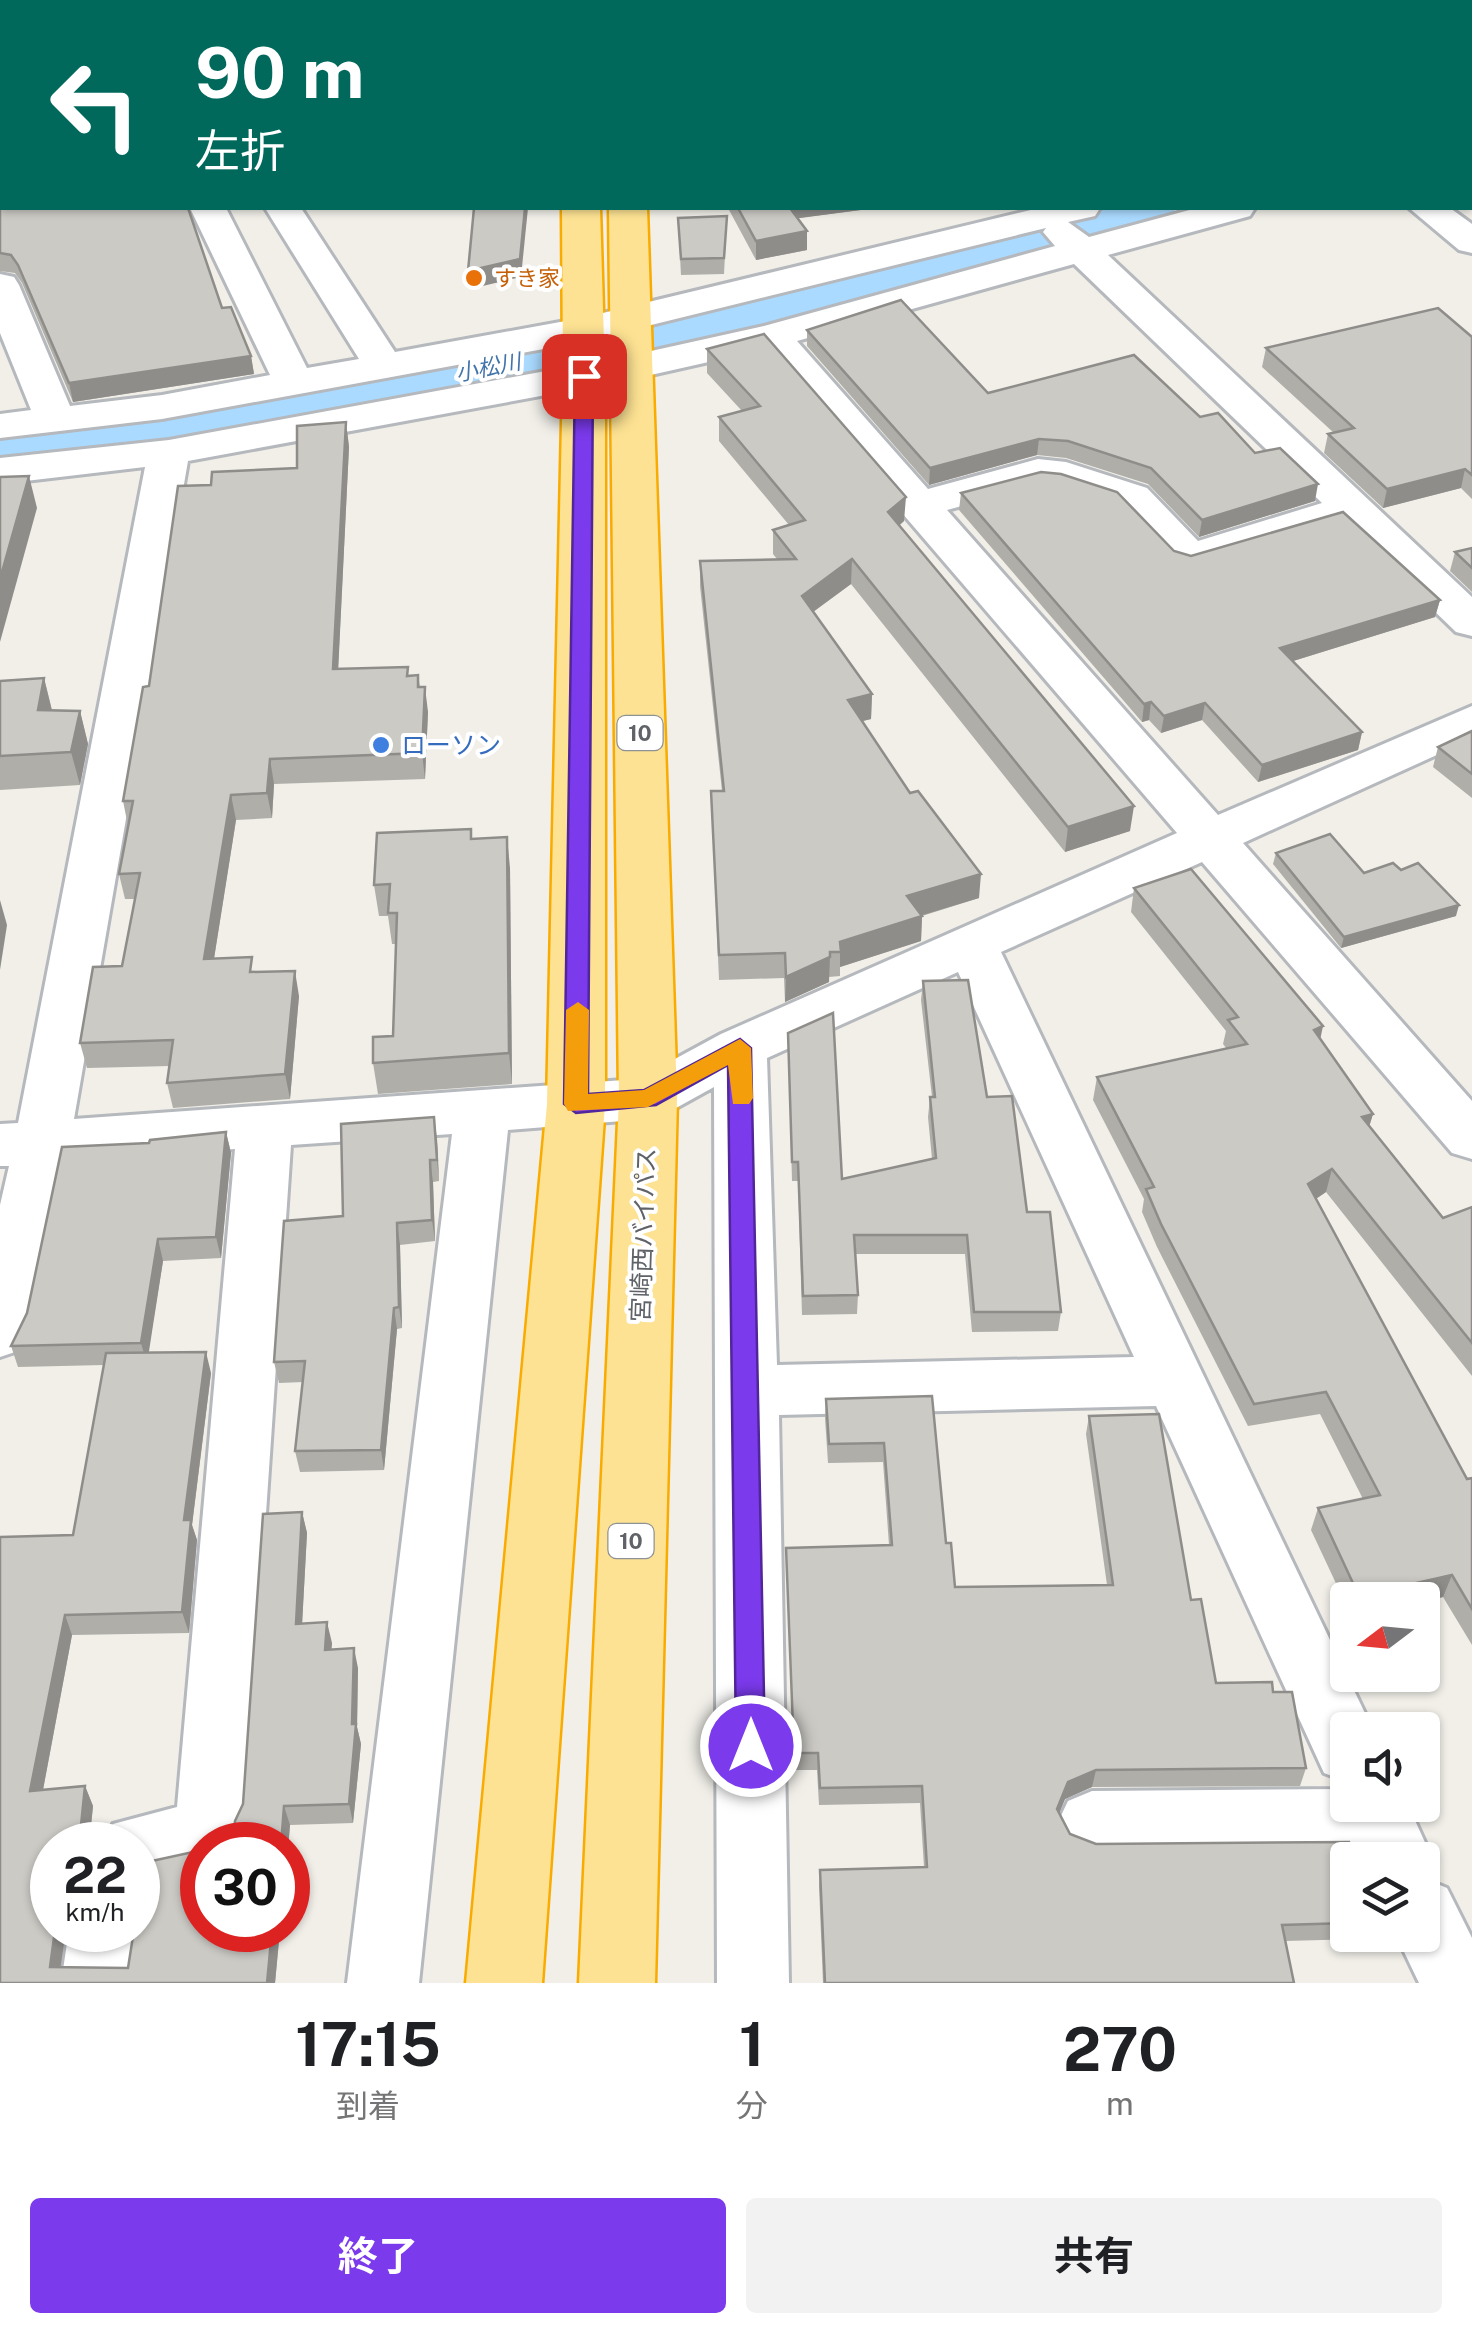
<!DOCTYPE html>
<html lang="ja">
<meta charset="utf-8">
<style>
body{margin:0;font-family:"Public Sans","Noto Sans JP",sans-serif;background:#f2f2f2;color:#202124;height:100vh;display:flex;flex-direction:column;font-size:38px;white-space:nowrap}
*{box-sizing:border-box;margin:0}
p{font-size:32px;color:#757577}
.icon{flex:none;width:55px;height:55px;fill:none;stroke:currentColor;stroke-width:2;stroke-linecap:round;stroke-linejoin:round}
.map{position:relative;height:1983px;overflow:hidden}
.side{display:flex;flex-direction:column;background:#fff;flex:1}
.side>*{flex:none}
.guide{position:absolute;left:0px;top:0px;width:1472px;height:210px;box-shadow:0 2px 8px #0004;background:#00695c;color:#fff;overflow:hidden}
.needle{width:65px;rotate:254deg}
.fabs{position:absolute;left:1330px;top:1582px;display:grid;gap:20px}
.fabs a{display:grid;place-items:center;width:110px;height:110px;border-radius:10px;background:#fff;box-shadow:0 2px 8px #0004;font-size:50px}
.speed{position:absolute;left:30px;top:1822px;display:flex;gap:20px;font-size:50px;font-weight:700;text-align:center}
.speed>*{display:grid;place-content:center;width:130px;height:130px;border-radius:50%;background:#fff;box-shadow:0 2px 8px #0004;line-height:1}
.speed small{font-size:25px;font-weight:400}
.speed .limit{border:15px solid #d22;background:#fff;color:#111}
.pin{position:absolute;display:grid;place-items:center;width:85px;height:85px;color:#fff;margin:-42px;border-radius:20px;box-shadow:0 5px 15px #0006}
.me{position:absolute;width:110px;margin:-55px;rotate:0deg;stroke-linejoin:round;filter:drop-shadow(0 0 8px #0008)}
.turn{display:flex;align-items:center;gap:35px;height:210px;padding:0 30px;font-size:45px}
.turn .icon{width:130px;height:130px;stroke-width:2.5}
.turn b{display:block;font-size:70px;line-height:85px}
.eta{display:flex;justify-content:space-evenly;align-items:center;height:170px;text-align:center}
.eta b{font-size:60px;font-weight:700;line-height:70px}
.primary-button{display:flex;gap:20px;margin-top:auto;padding:20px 30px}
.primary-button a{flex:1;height:115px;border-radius:10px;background:#7c3aed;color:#fff;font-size:40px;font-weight:700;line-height:115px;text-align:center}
.primary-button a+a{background:#f2f2f2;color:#202124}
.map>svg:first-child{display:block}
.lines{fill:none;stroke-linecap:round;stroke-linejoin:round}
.river{fill:#aadaff;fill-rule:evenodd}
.street-casing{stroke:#b5b8bc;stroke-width:6}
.primary-casing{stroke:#f2c960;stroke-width:5}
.highway-casing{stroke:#f9ab00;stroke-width:5}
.street{fill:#fff;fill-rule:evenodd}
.primary{fill:#fff2af;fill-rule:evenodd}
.highway{fill:#fde293;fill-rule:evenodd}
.wall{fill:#afaea9}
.shaded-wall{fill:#8f8d8a}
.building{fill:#cccac5;stroke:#8f8d8a;stroke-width:2.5}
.route{fill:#7c3aed;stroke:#51269a;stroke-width:2.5}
.slow{fill:#f59e0b}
.food-dot{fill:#e8710a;stroke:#fff;stroke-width:4}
.shop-dot{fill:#3f7fe0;stroke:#fff;stroke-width:4}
.labels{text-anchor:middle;stroke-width:8;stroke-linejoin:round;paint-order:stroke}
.far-food-label{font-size:22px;fill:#c56008;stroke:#fff;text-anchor:start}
.far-water-label{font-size:22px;font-style:italic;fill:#4174aa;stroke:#fff}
.shield{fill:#fff;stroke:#8f9295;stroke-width:2.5}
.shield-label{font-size:22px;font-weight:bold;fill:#5f6368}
.shop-label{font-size:25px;fill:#366cbe;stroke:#fff;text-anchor:start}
.street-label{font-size:25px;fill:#5f6368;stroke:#fff}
</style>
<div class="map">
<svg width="1472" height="1983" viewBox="0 0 1472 1983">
<rect width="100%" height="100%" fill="#f1efe8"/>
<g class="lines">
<!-- river -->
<g class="river">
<rect x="1470" y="102" width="2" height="36"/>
<path d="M1071,208H1176L1167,222L712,345L270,431L132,455L0,471V427L132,411L270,387L706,304Z"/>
</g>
<!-- street casing -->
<g class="street-casing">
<g id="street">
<path d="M76,0H109L110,2H77Z"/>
<path d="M117,0H149L150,2H118Z"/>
<path d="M800,0H834L835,2H801Z"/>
<path d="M190,208H226L307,368L359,359L265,208H301L395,352L582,318L1039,208H1100L1095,216L1068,222L1089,237L1197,208H1255L1250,216L1108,255L1472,597V636L1456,632L1344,524L1189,570L1174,566L1117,506L1060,487L1039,485L947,510L1218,815L1472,706V739L1243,843L1472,1101V1159L1452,1153L1202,862L1001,952L1373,1730H1348V1782L1324,1773L1156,1406L779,1415L789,1983H717L714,1087L667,1113L648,1119L508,1130L419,1983H347L452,1134L291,1145L245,1823L235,1845H202V1868L138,1881V1845H104L113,1824L177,1807L235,1149L66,1161L30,1333L21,1350L0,1357V1205L9,1166H0V1124L18,1123L145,467L0,484V458L169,440L633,355L764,326L1055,246L1043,232L1046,228L582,342L162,419L0,438V414L31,410L0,333V274L14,277L19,285L70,406L162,395L270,375ZM1074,264L1322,503L1198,541L1147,488L1066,462L1038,459L928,489L797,341ZM762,350L1177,833L721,1034L638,1079L74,1119L188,461L633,379ZM958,972L1134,1357L777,1365L767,1058Z"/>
<path d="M1409,208H1450L1472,224V253L1459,250Z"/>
<path d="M1348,1782V1805H1408L1433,1860L1425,1879L1447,1888L1472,1938V1983H1419L1396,1935H1422V1860H1362L1360,1854L1092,1857L1068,1847L1057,1824L1068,1801L1092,1791L1345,1789Z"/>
<path d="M138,1923L141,1930L133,1983H61L69,1930H138Z"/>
</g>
</g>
<!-- primary casing -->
<g class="primary-casing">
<path id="primary" d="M2,68V90L0,91V69Z"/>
</g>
<!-- highway casing -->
<g class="highway-casing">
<g id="highway">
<rect x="561" y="0" width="34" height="2"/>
<rect x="604" y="0" width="34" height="2"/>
<path d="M562,208H600L605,376V1104L542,1983H466L547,1104L563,376Z"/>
<path d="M609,208H647L677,1099L655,1983H579L619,1099Z"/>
</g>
</g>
<!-- street -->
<use href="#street" class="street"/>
<!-- primary -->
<use href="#primary" class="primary"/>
<!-- highway -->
<use href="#highway" class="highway"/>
</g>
<!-- wall -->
<g class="wall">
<path d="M839,0H1314V2H841Z"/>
<path d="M0,117L222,308L251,356L254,374L73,402L22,283L15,273L0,271Z"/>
<path d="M1470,149H1472V182L1470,180Z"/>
<path d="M728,208H876L798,218L807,231V250L756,260Z"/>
<path d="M727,216L724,274L681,275L678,218Z"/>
<path d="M807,330L988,393L1200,417L1255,453L1315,501L1199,537L1148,484L1066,458L1037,455L929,485L807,346Z"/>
<path d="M1472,337V499L1461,488L1383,508L1324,453L1328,434L1334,433L1262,367L1266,348Z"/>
<path d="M707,349L904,521L899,526L1130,831L1065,852L851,584L813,612L872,694L871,719L862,721L979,898L922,916L921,941L840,967V976L829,977V982L785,1002L784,978L719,980L711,791H722L700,586V561L777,559L773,554V530L789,525L719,441V417L742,411L707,373Z"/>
<path d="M346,422L349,447L338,669L409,676L418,675L420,687L428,712L425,779L274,784L272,818L236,820L214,958L255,972L299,996L290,1099L173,1108L167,1083L170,1066L87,1068L80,1043L122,966L135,899H125L119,874L128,826L123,801L149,686L211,485L297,468Z"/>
<path d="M961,493L1191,556L1440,600L1435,617L1293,661L1362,732L1358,750L1258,782L1202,720L1161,733L1149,720L1142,722L959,510Z"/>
<path d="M1472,548V592L1450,571L1455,552Z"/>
<path d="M44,678L52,710L80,711L88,744L80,785L0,790V681Z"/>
<path d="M1472,731V798L1433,767L1438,747Z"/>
<path d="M472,839L510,868L512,1084L378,1094L373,1063L393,1036L396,944H392L388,916H379L374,885Z"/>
<path d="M1276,853L1364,873L1456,916L1341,948L1273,864Z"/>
<path d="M1134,888L1320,1039L1373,1114L1369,1126L1443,1218L1472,1207V1376L1326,1192L1316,1199L1467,1479L1472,1478V1645L1443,1597L1422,1602V1600H1348V1609L1311,1530L1318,1508L1363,1499L1320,1414L1248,1426L1157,1247L1142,1212L1144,1199L1093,1100L1097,1077L1227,1049L1223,1044L1226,1031L1131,912Z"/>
<path d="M923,981L987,1097L1061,1312L1058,1331L972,1332L965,1254H856L858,1295L857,1314L802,1315L798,1181H792L788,1033L842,1179L932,1159L928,1117L930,1097H932L921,1000Z"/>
<path d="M226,1132L231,1153L221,1258L163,1261L148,1353L211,1373L192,1525L197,1540L189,1633L72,1635L43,1790L85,1786L93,1806L89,1845H52V1930H66L61,1967L128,1968L280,1930L275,1983H0L73,1535L104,1365L18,1367L11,1346L149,1143Z"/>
<path d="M437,1139L439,1181L433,1182L435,1241L400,1245L402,1328L397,1329L384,1470L300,1472L295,1451L303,1382L279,1383L274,1362L343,1216Z"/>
<path d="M932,1396L946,1543L955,1587L1107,1585L1086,1434L1089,1416L1191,1600L1216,1683L1273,1692L1306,1768L1300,1786L1092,1787L1065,1799L1059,1813L1070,1834L1096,1844L1348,1860V1935H1362L1360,1939L1285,1941L1294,1983H823L819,1886L820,1870L924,1867L920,1803L819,1805L817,1770H794L786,1548L889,1545L883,1462L828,1463L825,1418L826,1399Z"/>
<path d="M302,1512L307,1533L302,1624L332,1643L331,1649L358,1668L357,1727L361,1744L353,1823L290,1825L288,1849V1845L243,1804Z"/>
</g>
<!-- shaded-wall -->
<g class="shaded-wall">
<path d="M175,0H189V2H176Z"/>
<path d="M191,0H263V2H192Z"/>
<path d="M723,0H787L772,2H723Z"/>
<path d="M2,41V59L0,60V42Z"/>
<path d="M525,208H528L521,277L470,289L468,271Z"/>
<path d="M785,208H876L785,220Z"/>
<path d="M807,231V250L756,260V241Z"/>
<path d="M251,356L254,374L73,402L69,383Z"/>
<path d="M346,422L349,447L337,694L333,669Z"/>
<path d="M1039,439L1037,455L929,485L930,468Z"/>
<path d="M1465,469L1461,488L1383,508L1387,489Z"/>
<path d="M29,476L37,508L0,642V579Z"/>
<path d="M1318,484L1315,501L1199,537L1202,520Z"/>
<path d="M906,497L904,521L886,536L888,512Z"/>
<path d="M852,559L851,584L802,620V596Z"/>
<path d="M1440,600L1435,617L1277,666L1280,648Z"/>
<path d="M44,678L52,711L38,710Z"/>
<path d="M425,687L428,712L425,779L422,753Z"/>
<path d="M872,694L871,719L847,725L848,700Z"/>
<path d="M1151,702L1149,720L1142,722L1144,704Z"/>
<path d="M1205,703L1202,720L1161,733L1164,716Z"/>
<path d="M80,711L88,744L80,785L71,752Z"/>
<path d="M1362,732L1358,750L1258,782L1262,765Z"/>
<path d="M270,759L274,784L272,818L267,793Z"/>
<path d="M231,795L236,820L210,984L204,959Z"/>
<path d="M1134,806L1130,831L1065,852L1068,827Z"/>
<path d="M507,837L510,868L512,1084L509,1053Z"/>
<path d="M981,874L979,898L906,920L907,896Z"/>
<path d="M0,900L7,925L0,970Z"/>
<path d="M1459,905L1456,916L1341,948L1344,937Z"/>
<path d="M922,916L921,941L840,967V942Z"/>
<path d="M830,957L829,982L785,1002L786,977Z"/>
<path d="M295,971L299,996L290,1099L285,1074Z"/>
<path d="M1323,1026L1318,1050L1314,1030Z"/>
<path d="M1373,1114L1366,1137L1362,1117Z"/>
<path d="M434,1117L437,1139L439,1181L437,1160Z"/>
<path d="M226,1132L231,1153L221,1258L216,1237Z"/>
<path d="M430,1160L433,1182L435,1241L432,1220Z"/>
<path d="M1332,1169L1326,1192L1302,1208L1308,1184Z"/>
<path d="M397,1223L400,1245L402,1328L399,1307Z"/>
<path d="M158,1239L163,1261L147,1364L141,1343Z"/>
<path d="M394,1308L397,1329L384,1470L381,1450Z"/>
<path d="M206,1352L211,1373L192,1525L197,1540L189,1633L182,1612L184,1520Z"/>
<path d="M302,1512L307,1533L301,1644L296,1624Z"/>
<path d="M1452,1575L1443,1597L1422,1602V1600H1357L1359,1596Z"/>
<path d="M65,1615L72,1635L39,1811L30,1791Z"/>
<path d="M327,1622L332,1643L330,1670L325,1650Z"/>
<path d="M354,1648L358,1668L357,1727L361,1744L353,1823L349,1804Z"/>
<path d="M1096,1770L1092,1787L1065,1799L1054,1826L1057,1809L1068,1782Z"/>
<path d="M85,1786L93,1806L89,1845H79Z"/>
<path d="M284,1806L290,1825L288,1849V1845H281Z"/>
<path d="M55,1930H66L58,1983L50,1967Z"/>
<path d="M272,1930H280L275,1983H267Z"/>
</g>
<!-- building -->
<g class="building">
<path d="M0,0H50L51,2H2V41L0,42Z"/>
<path d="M259,0H486L485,2H259Z"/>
<path d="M861,0H1314V2H864Z"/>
<path d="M0,117H2V208H188L222,308L231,307L251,356L69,383L18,265L11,255L0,253Z"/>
<path d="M474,208H525L520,259L468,271Z"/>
<path d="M738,208H790L807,231L756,241Z"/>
<path d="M727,216L724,258L681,259L678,218Z"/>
<path d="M901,300L988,393L1134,355L1200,417L1218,413L1255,453L1280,448L1318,484L1202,520L1151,468L1068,441L1039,439L930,468L807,330Z"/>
<path d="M1438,308L1472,337V475L1465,469L1387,489L1328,434L1354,428L1266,348Z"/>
<path d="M764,334L906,497L888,512L1134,806L1068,827L852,559L802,596L872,694L848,700L910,793L918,791L981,874L907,896L922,916L840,942L841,952H830V957L786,977L785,953L719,955L711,791H724L700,561L796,559L773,530L805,520L719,417L760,406L707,349Z"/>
<path d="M346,422L333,669L408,667L407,676L418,675V687H425L422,753L270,759L267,793L231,795L204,959L252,957L250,972L295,971L285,1074L167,1083L173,1040L80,1043L93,967L122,966L140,873L119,874L133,801H123L143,687L149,686L178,486L211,485L212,472L297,468V426Z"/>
<path d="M1041,472L1061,474L1117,492L1174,551L1191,556L1343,512L1440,600L1280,648L1362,732L1262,765L1205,703L1164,716L1151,702L1144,704L961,493Z"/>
<path d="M29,476L0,579V477Z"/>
<path d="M1472,548V568L1455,552Z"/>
<path d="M44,678L38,710L80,711L71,752L0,756V681Z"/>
<path d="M1472,731V774L1438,747Z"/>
<path d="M471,829V839L507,837L509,1053L373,1063V1037L393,1036L397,913H388L390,884L374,885L377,833Z"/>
<path d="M1330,834L1364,873L1393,863L1401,870L1418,863L1459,905L1344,937L1276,853Z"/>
<path d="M1191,869L1323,1026L1314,1030L1373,1114L1362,1117L1443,1218L1472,1207V1343L1332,1169L1308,1184L1467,1479L1472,1478V1609L1452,1575L1359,1596L1318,1508L1380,1495L1326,1392L1254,1404L1161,1224L1146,1189L1154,1187L1097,1077L1247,1044L1228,1020L1238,1017L1134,888Z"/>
<path d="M968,980L987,1097L1012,1096L1027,1212H1050L1061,1312H974L967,1235H854L858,1295L803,1296L798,1162H792L788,1033L833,1013L842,1179L936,1158L930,1097H935L923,981Z"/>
<path d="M434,1117L437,1160H430L432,1220L397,1223L399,1307L394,1308L381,1450L295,1451L305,1361L274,1362L284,1221L343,1216L341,1124Z"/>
<path d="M226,1132L216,1237L158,1239L141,1343L11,1346L27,1313L62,1147L149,1143L150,1140Z"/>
<path d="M206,1352L184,1520H191L182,1612L65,1615L30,1791L85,1786L79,1845H52V1930H55L50,1967L128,1968L134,1930H138V1864L202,1850V1930H272L267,1983H0V1537L73,1535L106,1353Z"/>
<path d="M932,1396L946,1543H951L955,1587L1113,1585L1089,1416L1159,1414L1191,1600L1201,1599L1216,1683L1272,1682L1273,1692H1292L1306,1768L1096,1770L1068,1782L1057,1809L1070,1834L1096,1844L1349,1842L1353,1860H1348V1923L1282,1925L1294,1983H825L820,1870L927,1867L922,1786L820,1788L818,1753H794L786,1548L892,1545L884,1443L829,1444L826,1399Z"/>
<path d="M302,1512L296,1624L327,1622L325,1650L354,1648L352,1724H356L349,1804L284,1806L281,1845H233L235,1821L243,1804L263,1514Z"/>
</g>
<!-- route -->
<path class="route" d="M584,371L593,376L588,1094L644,1090L740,1039L751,1048L765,1746L761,1756L751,1760L740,1756L736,1746L728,1065L656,1105L576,1113L564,1104L575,376Z"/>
<!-- slow -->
<path class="slow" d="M578,1002L589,1010L588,1094L644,1090L740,1039L751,1048L753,1098L749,1104H733L728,1065L648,1107L568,1111L564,1104L566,1010Z"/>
<!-- markers -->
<circle class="food-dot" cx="474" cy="278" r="10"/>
<circle class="shop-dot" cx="381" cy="745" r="10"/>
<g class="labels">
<!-- far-food labels -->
<g class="far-food-label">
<text x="494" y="286">すき家</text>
</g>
<!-- far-water labels -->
<g class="far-water-label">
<text transform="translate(488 367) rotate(-11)" y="8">小松川</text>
</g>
<!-- shield labels -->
<g class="shield">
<rect x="617.5" y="716" width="45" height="34" rx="8"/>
<rect x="608.5" y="1524" width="45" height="34" rx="8"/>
</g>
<g class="shield-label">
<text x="640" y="741">10</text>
<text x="631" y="1549">10</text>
</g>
<!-- shop labels -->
<g class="shop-label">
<text x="401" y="754">ローソン</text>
</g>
<!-- street labels -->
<g class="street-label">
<text transform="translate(643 1235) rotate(-88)" y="9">宮崎西バイパス</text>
</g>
</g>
</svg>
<div class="fabs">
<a><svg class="needle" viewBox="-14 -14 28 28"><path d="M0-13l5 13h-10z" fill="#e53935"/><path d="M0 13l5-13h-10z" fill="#757577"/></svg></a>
<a><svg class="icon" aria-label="sound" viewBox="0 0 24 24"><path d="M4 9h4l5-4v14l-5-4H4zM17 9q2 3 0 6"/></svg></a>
<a><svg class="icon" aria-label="layers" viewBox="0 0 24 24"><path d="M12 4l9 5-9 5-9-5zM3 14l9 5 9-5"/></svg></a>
</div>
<div class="speed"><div>22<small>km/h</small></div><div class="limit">30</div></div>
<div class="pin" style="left:584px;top:376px;background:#d93025"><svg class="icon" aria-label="arrive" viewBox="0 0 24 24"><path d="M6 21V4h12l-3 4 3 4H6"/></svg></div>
<svg class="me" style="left:751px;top:1746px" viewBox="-20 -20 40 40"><circle r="17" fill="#7c3aed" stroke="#fff" stroke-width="3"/><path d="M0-11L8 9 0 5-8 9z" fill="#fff"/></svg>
<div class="guide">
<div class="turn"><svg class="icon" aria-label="left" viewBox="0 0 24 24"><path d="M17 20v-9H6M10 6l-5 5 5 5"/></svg><div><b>90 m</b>左折</div></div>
</div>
</div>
<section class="side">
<div class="eta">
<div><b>17:15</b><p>到着</p></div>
<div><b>1</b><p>分</p></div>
<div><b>270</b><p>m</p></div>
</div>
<div class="primary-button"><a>終了</a><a>共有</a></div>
</section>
